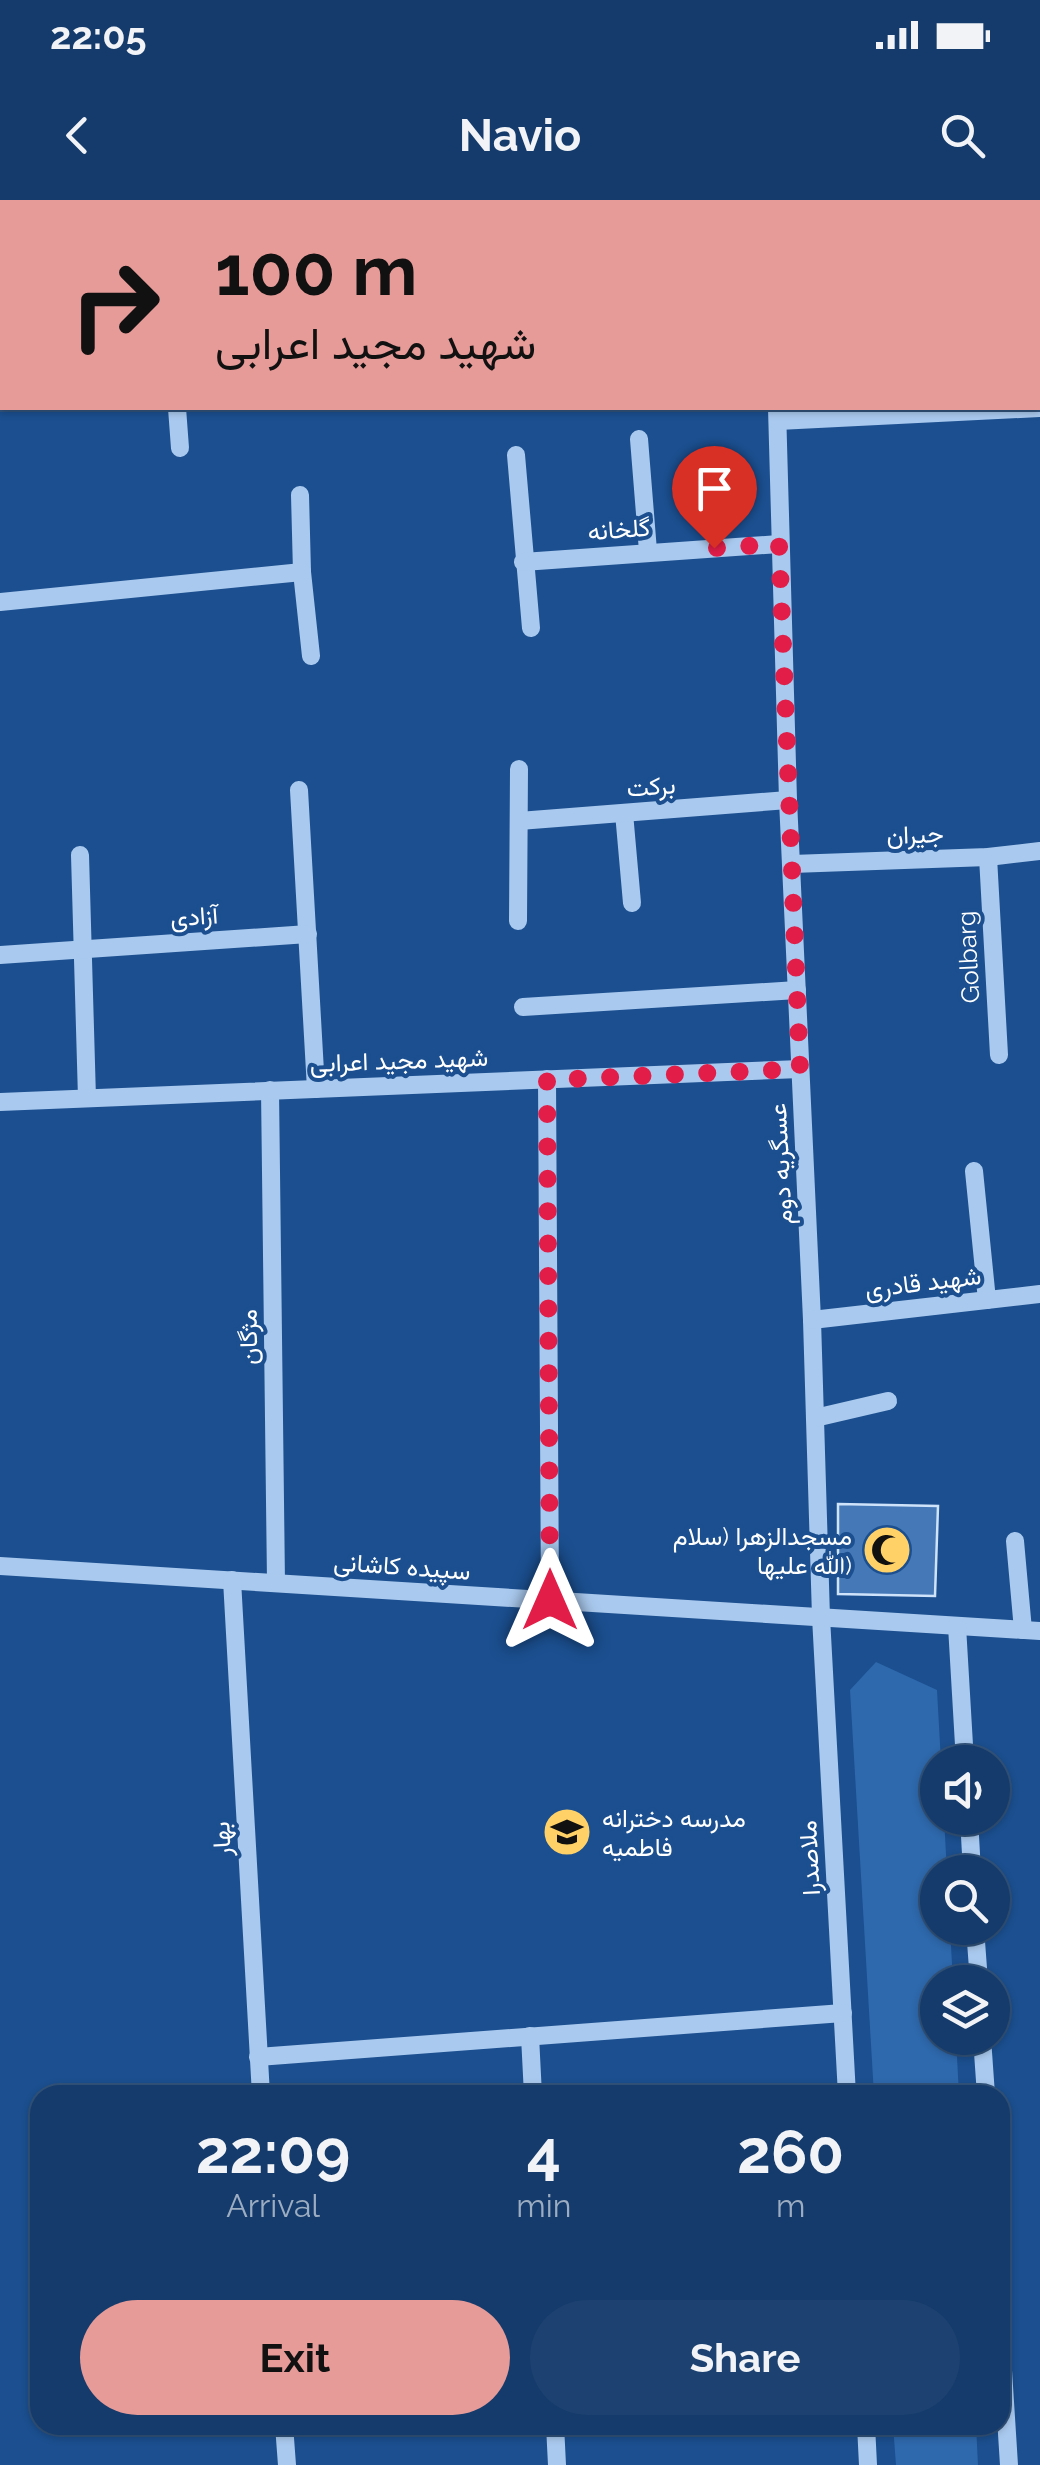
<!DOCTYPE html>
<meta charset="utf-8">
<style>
body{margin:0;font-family:Raleway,Vazirmatn,sans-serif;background:#1d4271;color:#f1f3f6;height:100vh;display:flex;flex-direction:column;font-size:38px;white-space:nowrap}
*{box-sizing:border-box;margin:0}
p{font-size:32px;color:#9dadc1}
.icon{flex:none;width:55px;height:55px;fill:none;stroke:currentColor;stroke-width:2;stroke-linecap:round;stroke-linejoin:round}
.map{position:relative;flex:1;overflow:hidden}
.drawer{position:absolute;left:30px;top:1885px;width:980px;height:350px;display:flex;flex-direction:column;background:#143b6b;border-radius:30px;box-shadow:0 2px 8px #0004,0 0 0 2px #33557e}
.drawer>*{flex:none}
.banner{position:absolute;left:0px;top:0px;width:1040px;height:210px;box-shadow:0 2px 8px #0004,0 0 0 2px #33557e;background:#e69b98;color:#111;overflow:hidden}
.buttons{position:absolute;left:920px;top:1545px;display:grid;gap:20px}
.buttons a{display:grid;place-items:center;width:90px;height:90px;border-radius:50%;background:#143b6b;box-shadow:0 2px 8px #0004,0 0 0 2px #33557e;font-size:50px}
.pin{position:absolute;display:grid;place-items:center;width:85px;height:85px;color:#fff;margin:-102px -42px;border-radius:50% 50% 50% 0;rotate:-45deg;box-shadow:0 0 10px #0007}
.pin .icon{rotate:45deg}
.me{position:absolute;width:110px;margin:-55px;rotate:0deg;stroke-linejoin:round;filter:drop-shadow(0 0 8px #0008)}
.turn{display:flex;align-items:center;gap:35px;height:210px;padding:0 50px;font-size:45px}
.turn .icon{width:130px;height:130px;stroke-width:2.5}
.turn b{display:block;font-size:70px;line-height:85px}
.eta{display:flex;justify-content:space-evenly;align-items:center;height:170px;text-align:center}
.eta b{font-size:60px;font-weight:700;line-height:70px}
.action{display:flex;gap:20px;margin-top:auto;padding:20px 50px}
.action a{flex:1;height:115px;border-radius:60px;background:#e69b98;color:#111;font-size:40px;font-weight:700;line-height:115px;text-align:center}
.action a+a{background:#1d4271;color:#f1f3f6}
.status{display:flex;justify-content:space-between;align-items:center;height:70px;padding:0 50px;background:#143b6b;direction:ltr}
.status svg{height:28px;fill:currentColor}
header{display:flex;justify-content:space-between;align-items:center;height:130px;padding:0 50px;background:#143b6b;font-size:45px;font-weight:700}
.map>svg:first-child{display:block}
.green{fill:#2e69ad}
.building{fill:#4478b7;stroke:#cfe3fa;stroke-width:2.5}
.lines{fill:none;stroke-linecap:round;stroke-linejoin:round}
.minor{stroke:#a9c9ee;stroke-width:18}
.route{stroke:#e11d48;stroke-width:18;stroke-dasharray:0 32.4}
.labels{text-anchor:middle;stroke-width:8;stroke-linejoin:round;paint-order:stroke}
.street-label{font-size:25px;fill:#fff;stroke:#1b4f8f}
.poi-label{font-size:25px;fill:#fff;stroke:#1b4f8f;text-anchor:end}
</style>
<div class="status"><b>22:05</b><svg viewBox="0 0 49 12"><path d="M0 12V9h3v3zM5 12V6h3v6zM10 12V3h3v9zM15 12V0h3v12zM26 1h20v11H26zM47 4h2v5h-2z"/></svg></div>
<header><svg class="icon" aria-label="back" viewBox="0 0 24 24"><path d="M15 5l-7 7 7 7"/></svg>Navio<svg class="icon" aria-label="search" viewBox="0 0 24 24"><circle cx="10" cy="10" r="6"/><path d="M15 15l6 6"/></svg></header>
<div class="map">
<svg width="1040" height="2265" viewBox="0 0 1040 2265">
<rect width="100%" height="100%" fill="#1b4f8f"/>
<!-- green -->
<g class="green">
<path d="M876,1462L937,1490L941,1562H938V1618H944L947,1672H938V1728H950L953,1782H938V1838H956L959,1895H874L850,1490Z"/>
<path d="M893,2225H976L978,2265H896Z"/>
</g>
<!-- building -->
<path class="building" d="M838,1304L938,1306L935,1396L838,1394Z"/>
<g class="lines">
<!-- minor -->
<g class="minor">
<path d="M165,0V2"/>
<path d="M300,0V2"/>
<path d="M521,0V2"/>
<path d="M770,0V2"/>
<path d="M979,2V0"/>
<path d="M0,96H2"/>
<path d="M177,208L180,248"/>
<path d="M777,208L788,600L812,1120L821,1417L847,1895"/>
<path d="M778,221L1040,208"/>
<path d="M639,239L648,351"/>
<path d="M516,255L531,428"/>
<path d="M300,295L302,372L311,456"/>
<path d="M523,362L779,344"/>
<path d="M0,402L302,372"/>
<path d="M299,590L316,889"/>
<path d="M624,613L632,703"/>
<path d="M519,621L788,600"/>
<path d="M80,655L87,898"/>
<path d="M988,657L999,855"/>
<path d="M792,664L988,657L1040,651"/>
<path d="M518,721L519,569"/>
<path d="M0,755L308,734"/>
<path d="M523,807L797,790"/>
<path d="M547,879L550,1401"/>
<path d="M270,890L276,1383"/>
<path d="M0,902L800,869"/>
<path d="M974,971L987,1100"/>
<path d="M812,1120L1040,1094"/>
<path d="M815,1218L888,1201"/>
<path d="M1015,1341L1023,1430"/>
<path d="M0,1366L1040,1431"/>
<path d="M232,1380L261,1895"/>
<path d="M957,1426L965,1562"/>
<path d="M969,1618L972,1672"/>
<path d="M975,1728L979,1782"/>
<path d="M530,1836L533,1895"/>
<path d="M982,1838L986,1895"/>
<path d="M258,1857L843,1813"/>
<path d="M1000,2123L1009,2265"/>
<path d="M284,2225L287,2265"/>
<path d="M555,2225L557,2265"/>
<path d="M866,2225L868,2265"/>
</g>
</g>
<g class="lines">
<!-- route -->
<path class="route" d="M550,1400L547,880L800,869L779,344L714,348"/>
</g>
<!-- icons -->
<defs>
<g id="mosque-disc" transform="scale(2.5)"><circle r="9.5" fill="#ffd166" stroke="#1b4f8f"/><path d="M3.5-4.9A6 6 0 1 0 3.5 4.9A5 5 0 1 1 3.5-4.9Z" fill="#111"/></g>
<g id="school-disc" transform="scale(2.5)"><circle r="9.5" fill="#ffd166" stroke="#1b4f8f"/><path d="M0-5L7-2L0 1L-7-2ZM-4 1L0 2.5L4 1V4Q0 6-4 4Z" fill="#111"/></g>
</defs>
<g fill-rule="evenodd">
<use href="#mosque-disc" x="887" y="1350"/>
<use href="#school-disc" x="567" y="1632"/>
</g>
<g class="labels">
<!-- street labels -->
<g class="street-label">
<text transform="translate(619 329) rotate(-4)" y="9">گلخانه</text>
<text transform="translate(651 586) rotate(-4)" y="9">برکت</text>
<text transform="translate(915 634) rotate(-2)" y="9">جیران</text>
<text transform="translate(194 716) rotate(-4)" y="9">آزادی</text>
<text transform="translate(968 757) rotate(-93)" y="9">Golbarg</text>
<text transform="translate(399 860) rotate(-2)" y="9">شهید مجید اعرابی</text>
<text transform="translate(780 964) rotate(-93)" y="9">عسگریه دوم</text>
<text transform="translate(923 1082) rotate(-7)" y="9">شهید قادری</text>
<text transform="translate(248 1137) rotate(-91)" y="9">مژگان</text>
<text transform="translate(402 1366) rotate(4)" y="9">سپیده کاشانی</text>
<text transform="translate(221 1639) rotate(-93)" y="9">بهار</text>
<text transform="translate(809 1658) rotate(-93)" y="9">ملاصدرا</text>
</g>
<!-- poi labels -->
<g class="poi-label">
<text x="852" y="1345">مسجدالزهرا (سلام<tspan x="852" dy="29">الله علیها)</tspan></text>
<text x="602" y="1627" text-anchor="start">مدرسه دخترانه<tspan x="602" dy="29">فاطمیه</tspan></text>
</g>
</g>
</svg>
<div class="buttons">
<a><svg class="icon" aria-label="sound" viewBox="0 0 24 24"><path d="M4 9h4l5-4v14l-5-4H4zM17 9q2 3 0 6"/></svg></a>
<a><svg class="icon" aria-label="search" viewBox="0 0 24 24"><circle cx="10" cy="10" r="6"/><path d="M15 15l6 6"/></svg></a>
<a><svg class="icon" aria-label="layers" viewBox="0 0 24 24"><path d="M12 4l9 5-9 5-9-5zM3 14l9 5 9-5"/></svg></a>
</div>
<div class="pin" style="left:714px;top:348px;background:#d93025"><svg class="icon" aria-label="arrive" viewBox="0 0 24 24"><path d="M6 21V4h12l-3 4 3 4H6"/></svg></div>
<svg class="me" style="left:550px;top:1400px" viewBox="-20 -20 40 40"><path d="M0-17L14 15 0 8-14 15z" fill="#e11d48" stroke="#fff" stroke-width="4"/></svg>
<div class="banner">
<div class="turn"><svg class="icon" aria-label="right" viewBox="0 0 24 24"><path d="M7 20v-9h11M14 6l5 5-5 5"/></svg><div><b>100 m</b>شهید مجید اعرابی</div></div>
</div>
<section class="drawer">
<div class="eta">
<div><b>22:09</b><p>Arrival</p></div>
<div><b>4</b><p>min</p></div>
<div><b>260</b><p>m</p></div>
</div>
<div class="action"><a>Exit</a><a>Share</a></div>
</section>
</div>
